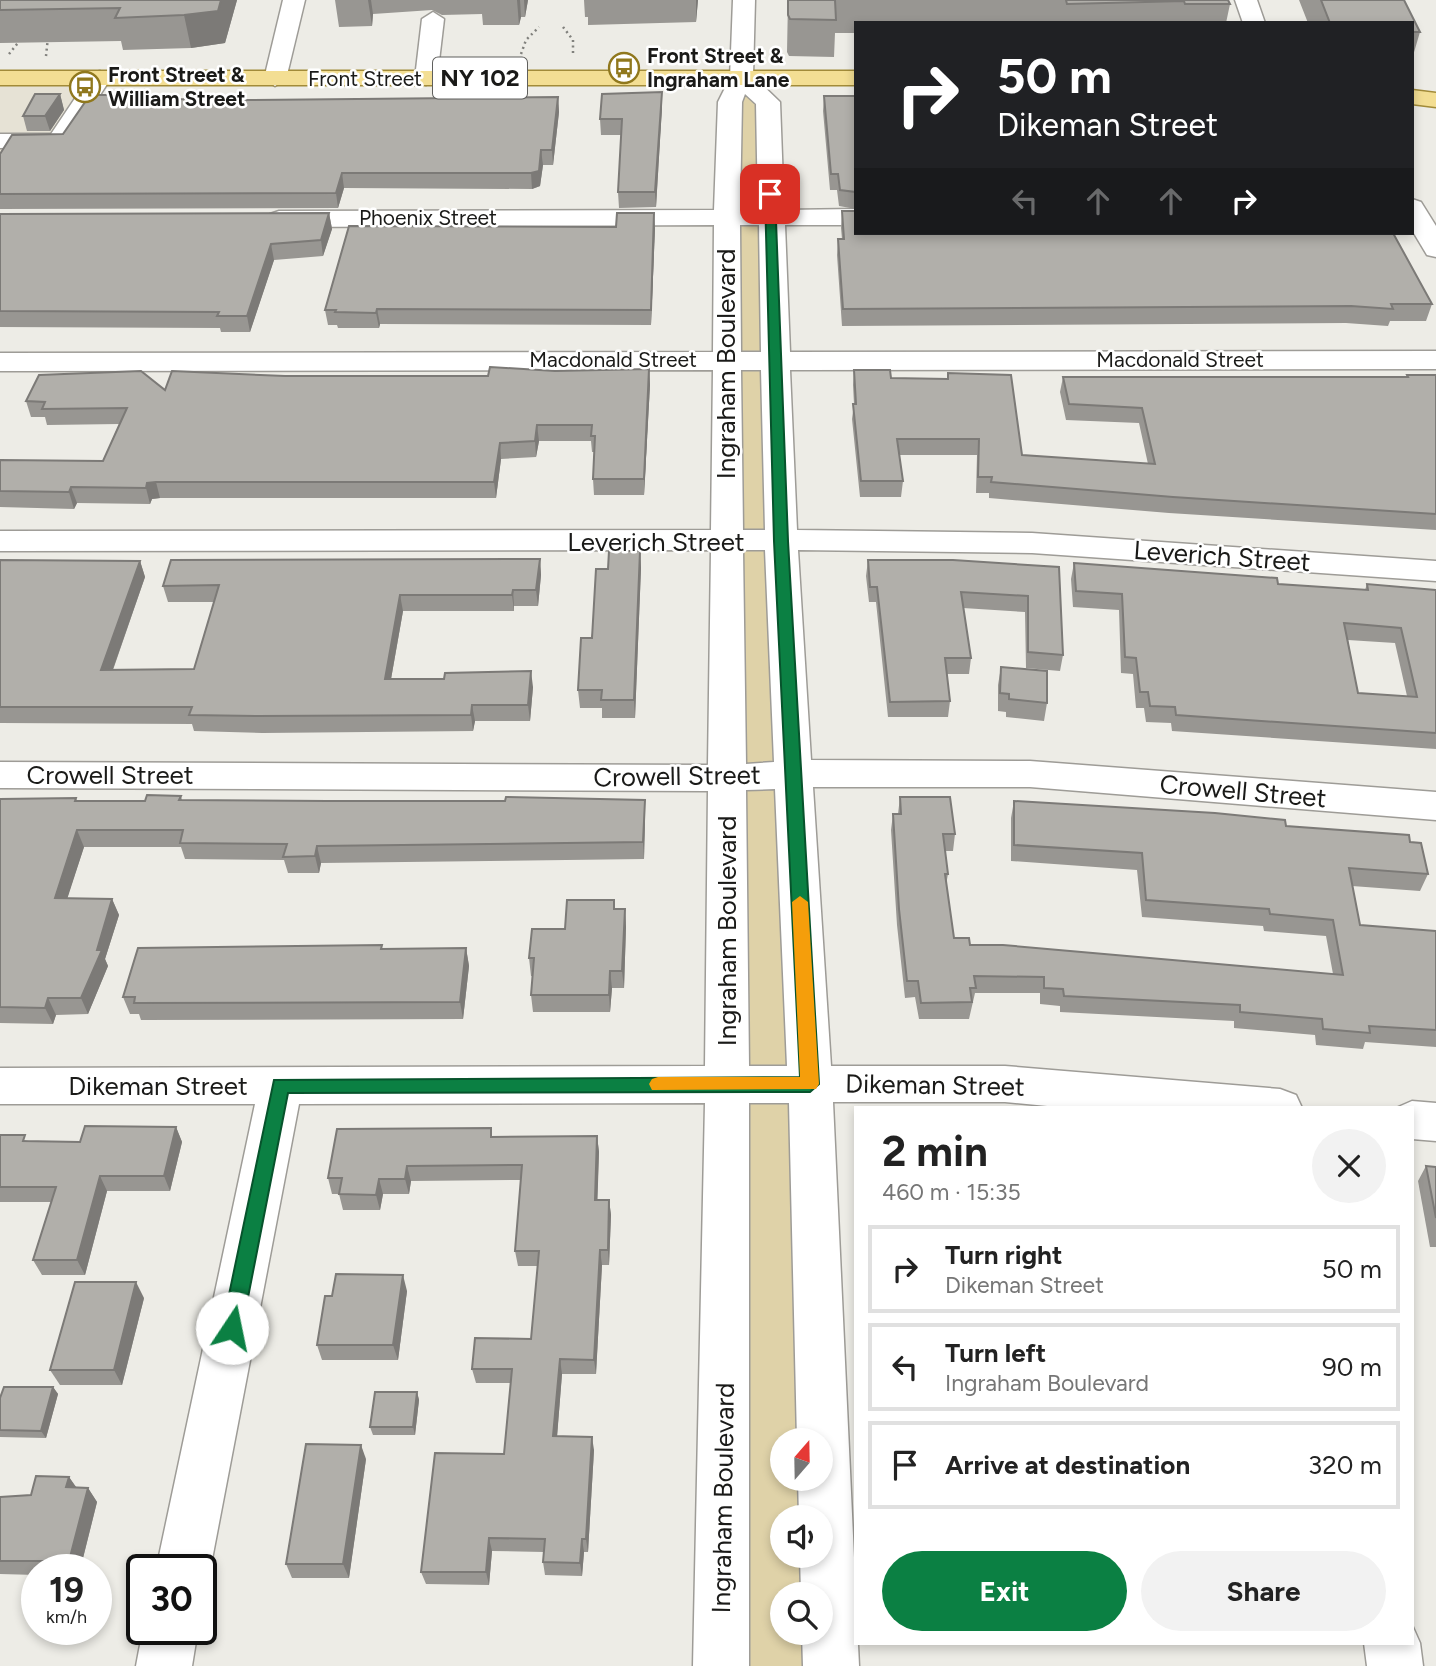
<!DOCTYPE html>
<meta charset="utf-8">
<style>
body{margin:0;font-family:Figtree,sans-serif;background:#f2f2f2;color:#222;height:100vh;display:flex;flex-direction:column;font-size:26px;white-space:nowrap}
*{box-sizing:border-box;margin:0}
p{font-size:23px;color:#767676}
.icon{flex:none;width:38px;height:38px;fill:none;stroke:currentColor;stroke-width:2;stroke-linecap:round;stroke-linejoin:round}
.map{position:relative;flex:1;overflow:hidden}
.details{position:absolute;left:854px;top:1106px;width:560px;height:539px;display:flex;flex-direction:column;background:#fff;border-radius:0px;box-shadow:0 4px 10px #0003}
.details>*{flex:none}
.guide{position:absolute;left:854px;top:21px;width:560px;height:214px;border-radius:0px;box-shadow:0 4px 10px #0003;background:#202124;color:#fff;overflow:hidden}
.needle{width:46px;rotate:20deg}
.buttons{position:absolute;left:770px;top:1428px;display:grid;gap:14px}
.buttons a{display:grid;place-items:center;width:63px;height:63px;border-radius:50%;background:#fff;box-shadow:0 4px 10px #0003;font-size:35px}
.speed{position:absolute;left:21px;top:1554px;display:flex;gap:14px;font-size:35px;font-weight:700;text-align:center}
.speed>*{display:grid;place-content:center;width:91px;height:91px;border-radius:50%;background:#fff;box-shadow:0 4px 10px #0003;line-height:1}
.speed small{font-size:18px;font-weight:400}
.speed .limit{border:4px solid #111;border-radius:10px;background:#fff;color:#111}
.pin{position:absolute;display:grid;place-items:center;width:60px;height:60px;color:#fff;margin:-30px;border-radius:14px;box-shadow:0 4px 10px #0006}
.me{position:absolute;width:77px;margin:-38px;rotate:11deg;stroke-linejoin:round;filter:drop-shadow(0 0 5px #0008)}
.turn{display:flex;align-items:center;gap:24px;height:147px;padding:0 28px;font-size:32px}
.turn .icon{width:91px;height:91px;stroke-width:2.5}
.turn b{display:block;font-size:49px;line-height:60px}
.lanes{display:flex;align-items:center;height:66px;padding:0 28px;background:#0003;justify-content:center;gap:35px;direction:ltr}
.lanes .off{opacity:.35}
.round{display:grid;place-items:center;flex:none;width:74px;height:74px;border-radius:37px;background:#f2f2f2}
.summary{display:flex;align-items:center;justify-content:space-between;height:119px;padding:0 28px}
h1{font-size:42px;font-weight:700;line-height:52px}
.action{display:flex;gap:14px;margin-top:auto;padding:14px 28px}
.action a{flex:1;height:80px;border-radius:42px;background:#0b8043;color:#fff;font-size:28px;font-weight:700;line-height:80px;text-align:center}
.action a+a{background:#f2f2f2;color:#222}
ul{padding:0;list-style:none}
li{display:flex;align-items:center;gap:21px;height:88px;margin:0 14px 10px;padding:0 14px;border:4px solid #e0e0e0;border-radius:0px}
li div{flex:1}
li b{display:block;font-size:26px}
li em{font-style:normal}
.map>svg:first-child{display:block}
.built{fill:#e6e2d5}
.green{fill:#dfd2a8;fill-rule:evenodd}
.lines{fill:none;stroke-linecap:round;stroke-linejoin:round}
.minor-casing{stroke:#9e9c97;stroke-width:3}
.major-casing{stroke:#a28b39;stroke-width:3}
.path{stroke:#81817d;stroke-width:2.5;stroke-dasharray:2 3.5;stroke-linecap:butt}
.minor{fill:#fff;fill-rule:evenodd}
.major{fill:#f3de93;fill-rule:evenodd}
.wall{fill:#989692;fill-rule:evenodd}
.shaded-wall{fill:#7c7a77}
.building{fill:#b1afaa;stroke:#7c7a77;stroke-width:2;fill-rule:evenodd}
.route{fill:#0b8043;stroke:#07532c;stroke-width:2}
.slow{fill:#f59e0b}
.labels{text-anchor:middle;stroke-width:5;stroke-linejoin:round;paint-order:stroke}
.far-poi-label{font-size:21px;font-weight:bold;fill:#1a1a18;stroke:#fff;text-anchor:start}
.far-street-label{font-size:21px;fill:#1a1a18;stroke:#fff}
.shield{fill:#fff;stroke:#5f5f5d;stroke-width:2}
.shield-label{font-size:24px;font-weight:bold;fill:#1a1a18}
.street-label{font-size:26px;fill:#1a1a18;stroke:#fff}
</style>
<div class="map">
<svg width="1436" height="1666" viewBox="0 0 1436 1666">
<rect width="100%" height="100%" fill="#edece6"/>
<!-- built -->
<path class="built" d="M0,78H104L53,166L0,165Z"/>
<!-- green -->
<path class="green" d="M741,78L768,102L831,1666H721ZM782,1440H821V1479H782ZM782,1517H821V1556H782ZM782,1594H821V1633H782Z"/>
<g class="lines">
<!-- minor casing -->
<g class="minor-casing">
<g id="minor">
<path d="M283,0H305L286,79L275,86L264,79Z"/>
<path d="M733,0H755L753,76L780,102L784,210L856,209V225H785L790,352L1436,351V369L790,370L797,530L1032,533L1436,561V581L1032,553L798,550L811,760L1030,761L1436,792V820L1030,787H813L831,1066H1005L1280,1089L1296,1095L1302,1108H1068L1005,1102H833L859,1666H803L802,1633H821V1594H801L800,1556H821V1517H799L798,1479H821V1440H797L789,1103H749V1666H693L705,1103L299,1104L210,1570L201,1589V1570H156L255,1104H0V1068L705,1066L708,791L0,788V762L708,765L711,550L0,551V531L711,530L713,370L0,371V353L713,352L714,225L279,227L270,224L266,219L270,214L279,211L714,210L718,102L730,78ZM745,94L756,104L758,210H740L742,102ZM740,225H759L761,352H741ZM741,370H761L765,530H743ZM743,550H765L774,762L746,764ZM775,789L787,1066H749L746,790Z"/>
<path d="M1235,0H1257L1265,23H1243Z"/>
<path d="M433,12L444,19L437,78L426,85L415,78L422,19Z"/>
<path d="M100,71L111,78L67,146L0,148V134H51L92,73Z"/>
<path d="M1412,199L1421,202L1436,226V257L1427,255L1412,230Z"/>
<path d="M1412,1101L1436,1103V1141L1412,1139V1108H1396Z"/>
<path d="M1412,1625L1420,1643L1423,1666H1367L1364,1643H1412Z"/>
<path d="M143,1629H198L192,1666H136Z"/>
</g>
</g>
<!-- major casing -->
<g class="major-casing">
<g id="major">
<rect x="0" y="71" width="856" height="14"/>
<path d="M1412,90L1436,93V107L1412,104Z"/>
</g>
</g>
<!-- path -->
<g class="path">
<path d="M563,27L573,40V54"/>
<path d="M9,54L21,39"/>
<path d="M521,54L526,40L539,27"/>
<path d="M46,56L48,37"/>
</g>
<!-- minor -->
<use href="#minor" class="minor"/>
<!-- major -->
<use href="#major" class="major"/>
</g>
<!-- wall -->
<g class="wall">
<path d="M0,0H237L225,43L191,48L123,50L121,41L0,43Z"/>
<path d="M335,0H528L525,17H521L519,25H483L482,14L442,15L432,10L373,14L372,26L339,27Z"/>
<path d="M584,0H698L696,22L588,25V17H585Z"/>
<path d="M788,0H1228L1230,4L1226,23H856V33H835L834,57L789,56L787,52Z"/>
<path d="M1299,0H1404L1420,32L1412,59V23H1308Z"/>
<path d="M662,92V107L656,207L619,208L618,192L621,135H601L600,119Z"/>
<path d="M60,94L64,110L50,131H27L23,116Z"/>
<path d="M824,96H856V209L839,206L837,190H830L823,111Z"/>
<path d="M558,97L559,112L553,165H543L540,186L532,189L344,188L338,208L0,209V154L169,99L246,100Z"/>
<path d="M842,211L856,233L1432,304L1426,321H1390L1388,326L1346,323L842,326L837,255L838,239H842L841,228Z"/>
<path d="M329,213L332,229L323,256L274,260L250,332H221L220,328L0,327V214Z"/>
<path d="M655,228L651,325L380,324L379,328H338L337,325H328L325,310Z"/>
<path d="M649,369L650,385L644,495H594L593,479L594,452H592L591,441H539L536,457L501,459L496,498H160L152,499L150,504L77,503L74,509L0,507V460L103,461L119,424L47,425L45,417H31L26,401L165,390L285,376H488L555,371Z"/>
<path d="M854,370L891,378L947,379L948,373L1022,455L1148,464L1139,423L1066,420L1060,392L1063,377H1406L1407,375H1436V530L1169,513L989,498V493H976L977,455H899L903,481L901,497H860L852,419L854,404L853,385Z"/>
<path d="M640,551L641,568L635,718H602V708H580L578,690L608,569Z"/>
<path d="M540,559L541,575L538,606H514V611H403L391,679L533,687L530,721H475L473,731L262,733L194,731L192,724L0,723V560L140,561L145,577L113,670L194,669L214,602H168L163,586Z"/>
<path d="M868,560L1059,567L1063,655L1060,671L1026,668L1025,612L963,608L971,658L969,674H947L950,701L948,717H888L876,602H869L866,576Z"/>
<path d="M1074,563L1278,584L1365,590L1367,584L1436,590V749L1172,731L1171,723L1146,722L1144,708H1136L1133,674L1121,673L1119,610L1073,607L1071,579ZM1348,640L1395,643L1407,696L1358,693Z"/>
<path d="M1001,667L1047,703L1044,721L1006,717V712L998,711V685Z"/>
<path d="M181,796L182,800L505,801L645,800V816L644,859L321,863L319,873H288L284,860L185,859L181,847H84L67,898L112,899L119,915L105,959L108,966L88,1014L56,1015L53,1024L0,1023V799L76,798L77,801H145Z"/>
<path d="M900,797L955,834L953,851H945L948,874L946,885L954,938L970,945L1333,974L1326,936L1264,931L1263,926L1142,917L1137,870L1011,861V818L1014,801L1286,826L1410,842L1428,874L1420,891L1352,886L1360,925L1436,931V1047L1365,1042L1363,1049L1316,1045L1315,1035L1234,1028V1021L1060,1012V1006L1040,1004V993H975L969,1019H919L915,997L905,998L897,925L891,830L893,814H898Z"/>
<path d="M614,900V909H625L626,927L624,988H612L610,1012H533L531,995L533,976H531L529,958L565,929Z"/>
<path d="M466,948L469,966L463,1019L141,1020L139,1014H130L123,997L382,949Z"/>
<path d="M176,1127L182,1142L170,1191H107L85,1275H42L33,1260L52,1202H0V1135L29,1141L80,1142Z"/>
<path d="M597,1136L599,1152L597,1200H609L611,1215L609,1265H602L596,1374H562L557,1436L594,1450L588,1552H584L582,1576L545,1575L543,1562L544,1552L492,1551L489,1585L426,1584L421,1572L504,1454L511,1383H476L472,1369L531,1339L538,1266H518L515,1251L521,1180L411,1181L409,1194H383L380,1210H343L339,1194H332L328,1178L493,1137Z"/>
<path d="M1426,1166L1436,1167V1247H1430L1418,1181Z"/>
<path d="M407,1291L398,1360H322L317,1345L332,1296Z"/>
<path d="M144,1298L122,1385H60L50,1370Z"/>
<path d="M53,1387L58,1394L46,1438L0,1437V1398Z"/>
<path d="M417,1392L419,1400L415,1435H373L370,1427Z"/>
<path d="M366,1459L349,1578H292L286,1564Z"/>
<path d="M69,1477L76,1488H88L97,1502L80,1570H37V1575L0,1574V1497L31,1495Z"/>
</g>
<!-- shaded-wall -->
<g class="shaded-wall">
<path d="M221,0H237L225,43L191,48L184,15Z"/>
<path d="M368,0H371L373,14L372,26Z"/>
<path d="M517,0H520L521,17L519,25Z"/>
<path d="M524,0H528L525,17Z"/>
<path d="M696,0H698L696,22Z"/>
<path d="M662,92V107L656,207L655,192Z"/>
<path d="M60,94L64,110L50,131L45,116Z"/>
<path d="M558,97L559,112L553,165L552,150Z"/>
<path d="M541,150L543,165L540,186L532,189L531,173Z"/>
<path d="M342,173L344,188L338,208L336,193Z"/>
<path d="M329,213L332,229L323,256L321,240Z"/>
<path d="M654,213L655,228L651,325V310Z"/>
<path d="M271,244L274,260L250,332L247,316Z"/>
<path d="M377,309L380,324L379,328L376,313Z"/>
<path d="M649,369L650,385L644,495V479Z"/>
<path d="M537,425L539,441L536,457L535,441Z"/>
<path d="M500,443L501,459L496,498L494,482Z"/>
<path d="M156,482L160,498L152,499L150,504L146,488L147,483Z"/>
<path d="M71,487L77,503L74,509L69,492Z"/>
<path d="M640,551L641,568L635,718L634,700Z"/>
<path d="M540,559L541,575L538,606L536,590Z"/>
<path d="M140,561L145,577L107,686L101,670Z"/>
<path d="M513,590L514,606V611L512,595Z"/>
<path d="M400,595L403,611L388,696L385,679Z"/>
<path d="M531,671L533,687L530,721L528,705Z"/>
<path d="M472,705L475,721L473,731L471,715Z"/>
<path d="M645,800V816L644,859L643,842Z"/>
<path d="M77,830L84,847L62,915L55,898Z"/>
<path d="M317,846L321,863L319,873L315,856Z"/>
<path d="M112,899L119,915L105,959L108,966L88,1014L81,998Z"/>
<path d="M625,909L626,927L624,988L622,971Z"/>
<path d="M466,948L469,966L463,1019L460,1002Z"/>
<path d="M610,971L612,988L610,1012L609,995Z"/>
<path d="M48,998L56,1015L53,1024L45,1008Z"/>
<path d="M176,1127L182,1142L170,1191L164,1176Z"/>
<path d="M597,1136L599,1152L597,1215L595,1200Z"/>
<path d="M407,1166L411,1181L409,1194L405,1179Z"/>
<path d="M100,1176L107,1191L85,1275L77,1260Z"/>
<path d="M379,1179L383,1194L380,1210L376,1195Z"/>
<path d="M609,1200L611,1215L609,1265L608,1250Z"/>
<path d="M600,1250L602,1265L596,1374L594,1360Z"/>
<path d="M403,1275L407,1291L398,1360L393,1345Z"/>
<path d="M136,1282L144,1298L122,1385L114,1370Z"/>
<path d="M560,1359L562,1374L556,1450L553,1436Z"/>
<path d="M53,1387L58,1394L46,1438L41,1431Z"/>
<path d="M417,1392L419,1400L415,1435L413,1427Z"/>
<path d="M592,1437L594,1450L588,1552L586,1539Z"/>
<path d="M361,1445L366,1459L349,1578L343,1564Z"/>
<path d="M69,1477L79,1491L66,1487Z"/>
<path d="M88,1488L97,1502L80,1570H75L69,1561Z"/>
<path d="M489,1538L492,1551L489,1585L486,1572Z"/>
<path d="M582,1539L584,1552L582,1576L580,1563Z"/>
</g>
<!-- building -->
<g class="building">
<path d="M0,0H221L218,11L184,15L115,18L120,8L0,10Z"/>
<path d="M788,0H835L836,20L790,19L788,15Z"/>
<path d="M1066,0H1228L1230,4H1185L1184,1L1067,4Z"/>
<path d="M1321,0H1404L1420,32H1412V23H1330Z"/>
<path d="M662,92L655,192H618L622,119H600L602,94Z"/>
<path d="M35,94H60L45,116H23Z"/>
<path d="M90,95H168L166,99L246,100L558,97L552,150H541L539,171L531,173H342L336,193L0,194V154L12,135L63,134Z"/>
<path d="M824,96H856V192L840,190L838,174H831Z"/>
<path d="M842,211H856V233H1393L1432,304H1391L1393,309L1351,306L843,309L838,239H844Z"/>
<path d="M329,213L321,240L271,244L247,316H217L219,312L0,311V214Z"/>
<path d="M617,213H654L651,310L377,309L376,313L335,312L336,310H325L349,226L616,227Z"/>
<path d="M490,367L555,371L649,369L644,479H593L595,436H591L592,425H537L535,441L500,443L494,482H156L147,483L146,488L71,487L69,492L0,491V460L103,461L127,408L42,409L45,402L26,401L39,375L141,371L165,390L172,371L285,376H488Z"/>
<path d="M854,370H890L891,378L948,379V373L1011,375L1022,455L1155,464L1142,408L1069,404L1063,377H1408L1407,375H1436V514L1173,497L991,482L992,477H978L979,439H897L903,481H861L853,404H856Z"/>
<path d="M609,551H640L634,700H601L602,690H578L581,638H592L596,569H608Z"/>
<path d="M540,559L536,590H513L512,595H400L385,679H444L445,673L531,671L528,705H472L471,715L257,716L189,715L192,707H0V560L140,561L101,670L194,669L219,585L163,586L171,560Z"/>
<path d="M868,560H953L1059,567L1063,655L1028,652V596L961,592L971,658H945L950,701L890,702L877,587H870Z"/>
<path d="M1074,563L1277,578L1278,584L1368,590L1367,584L1436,590V733L1176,715L1175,707L1150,706L1148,692H1140L1136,658L1125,657L1122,594L1076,591ZM1344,623L1401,628L1417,697L1358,693Z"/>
<path d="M1001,667L1047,671V703L1009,699V694L1000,693Z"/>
<path d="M147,795L181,796L179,800L327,801H505L506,797L645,800L643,842L317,846L315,856L283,857L287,844L180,843L183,830H77L55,898L112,899L97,950H102L81,998H48L45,1008L0,1007V799L76,798L75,801H145Z"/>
<path d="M900,797H950L955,834H943L948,874H945L954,938H969L970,945H1003L1343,975L1333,920L1270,914L1269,909L1146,900L1142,853L1014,845V801L1215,813L1285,820L1286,826L1409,835L1410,842L1421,843L1428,874L1349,868L1360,925L1436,931V1030L1369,1026L1370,1033L1323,1029L1322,1019L1240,1012V1005L1064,996L1063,989L1044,988V977L974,976L976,988H970L972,1002L921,1003L918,981H907L899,909L893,814H901Z"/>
<path d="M567,900H614V909H625L622,971H610L609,995H531L534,958H529L532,929H565Z"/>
<path d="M382,945L381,949L466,948L460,1002L134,1003L135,997H123L138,948Z"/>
<path d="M85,1126L176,1127L164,1176H100L77,1260H33L56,1187H0V1135H25L23,1141L80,1142Z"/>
<path d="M491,1128V1137L597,1136L595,1200H609L608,1250H600L594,1360L560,1359L553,1436L592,1437L586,1539H582L580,1563L543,1562L545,1539L489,1538L486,1572H421L435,1453L504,1454L512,1369H472L475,1338L531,1339L539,1251H515L522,1165L407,1166L405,1179H379L376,1195L339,1194L342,1178H328L337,1129Z"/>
<path d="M1426,1166L1436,1167V1218Z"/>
<path d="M336,1274L403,1275L393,1345H317L325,1296H332Z"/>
<path d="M75,1282H136L114,1370H50Z"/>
<path d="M4,1387H53L41,1431L0,1430V1398Z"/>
<path d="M375,1392H417L413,1427H370Z"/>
<path d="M306,1444L361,1445L343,1564H286Z"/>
<path d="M36,1476L69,1477L66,1487L88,1488L69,1561H0V1497L31,1495Z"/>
</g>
<!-- route -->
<path class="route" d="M770,191L775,194L788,541L819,1084L810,1092L288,1093L242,1328L239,1334L232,1337L225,1334L222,1328L274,1080L800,1077L774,541L765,194Z"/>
<!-- slow -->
<path class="slow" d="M800,896L808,902L819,1084L816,1089L652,1090L649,1084L652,1079L658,1077H800L792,902Z"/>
<!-- icons -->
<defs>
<g id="bus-ring" transform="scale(1.575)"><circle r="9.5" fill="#fff" stroke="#90781d" stroke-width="1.5"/><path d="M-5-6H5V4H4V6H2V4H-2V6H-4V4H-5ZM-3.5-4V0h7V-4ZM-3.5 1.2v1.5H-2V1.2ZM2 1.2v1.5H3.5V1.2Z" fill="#90781d"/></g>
</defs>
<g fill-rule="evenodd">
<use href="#bus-ring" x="624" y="68"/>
<use href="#bus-ring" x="85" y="87"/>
</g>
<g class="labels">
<!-- far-poi labels -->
<g class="far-poi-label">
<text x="647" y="63">Front Street &amp;<tspan x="647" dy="24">Ingraham Lane</tspan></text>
<text x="108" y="82">Front Street &amp;<tspan x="108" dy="24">William Street</tspan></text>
</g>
<!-- far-street labels -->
<g class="far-street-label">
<text x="365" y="86">Front Street</text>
<text x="428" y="225">Phoenix Street</text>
<text x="613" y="367">Macdonald Street</text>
<text x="1180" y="367">Macdonald Street</text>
</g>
<!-- shield labels -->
<rect class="shield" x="433" y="57.5" width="94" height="41" rx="5"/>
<g class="shield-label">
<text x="480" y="86">NY 102</text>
</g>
<!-- street labels -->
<g class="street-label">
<text transform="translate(726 364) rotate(-90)" y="9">Ingraham Boulevard</text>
<text x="656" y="551">Leverich Street</text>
<text transform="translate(1222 556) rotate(4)" y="9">Leverich Street</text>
<text x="110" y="784">Crowell Street</text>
<text transform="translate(677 776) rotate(-1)" y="9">Crowell Street</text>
<text transform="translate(1243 791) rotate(5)" y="9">Crowell Street</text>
<text transform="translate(727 931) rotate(-90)" y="9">Ingraham Boulevard</text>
<text transform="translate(935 1085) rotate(1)" y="9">Dikeman Street</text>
<text x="158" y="1095">Dikeman Street</text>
<text transform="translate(723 1498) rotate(-89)" y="9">Ingraham Boulevard</text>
</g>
</g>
</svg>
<div class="buttons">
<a><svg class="needle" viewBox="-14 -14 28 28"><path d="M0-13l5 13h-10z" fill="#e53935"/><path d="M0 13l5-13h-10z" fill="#767676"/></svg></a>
<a><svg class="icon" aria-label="sound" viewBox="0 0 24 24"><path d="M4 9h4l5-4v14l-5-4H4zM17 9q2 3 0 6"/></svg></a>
<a><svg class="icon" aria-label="search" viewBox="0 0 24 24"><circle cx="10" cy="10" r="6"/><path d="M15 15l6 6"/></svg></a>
</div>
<div class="speed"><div>19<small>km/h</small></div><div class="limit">30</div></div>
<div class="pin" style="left:770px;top:194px;background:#d93025"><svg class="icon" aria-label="arrive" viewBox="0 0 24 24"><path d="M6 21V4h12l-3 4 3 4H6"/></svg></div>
<svg class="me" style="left:232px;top:1328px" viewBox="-20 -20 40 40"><circle r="19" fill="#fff"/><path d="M0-13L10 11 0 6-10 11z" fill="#0b8043"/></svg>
<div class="guide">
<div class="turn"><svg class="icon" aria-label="right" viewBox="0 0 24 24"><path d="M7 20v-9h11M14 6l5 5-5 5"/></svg><div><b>50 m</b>Dikeman Street</div></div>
<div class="lanes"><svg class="icon off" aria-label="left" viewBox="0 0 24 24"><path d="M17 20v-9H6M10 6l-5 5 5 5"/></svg><svg class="icon off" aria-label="ahead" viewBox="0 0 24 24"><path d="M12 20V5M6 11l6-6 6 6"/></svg><svg class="icon off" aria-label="ahead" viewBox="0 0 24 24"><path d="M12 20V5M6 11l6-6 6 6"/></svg><svg class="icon" aria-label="right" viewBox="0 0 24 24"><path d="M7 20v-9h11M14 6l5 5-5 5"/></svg></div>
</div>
<section class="details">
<div class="summary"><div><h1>2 min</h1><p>460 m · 15:35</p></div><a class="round"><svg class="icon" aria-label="close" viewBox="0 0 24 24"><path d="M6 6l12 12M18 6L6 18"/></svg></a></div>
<ul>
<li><svg class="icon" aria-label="right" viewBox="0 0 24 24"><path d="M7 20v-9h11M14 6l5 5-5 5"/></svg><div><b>Turn right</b><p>Dikeman Street</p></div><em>50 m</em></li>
<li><svg class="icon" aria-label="left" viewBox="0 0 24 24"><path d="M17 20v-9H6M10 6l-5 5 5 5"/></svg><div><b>Turn left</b><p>Ingraham Boulevard</p></div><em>90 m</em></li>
<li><svg class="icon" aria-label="arrive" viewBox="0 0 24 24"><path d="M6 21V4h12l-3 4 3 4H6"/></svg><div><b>Arrive at destination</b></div><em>320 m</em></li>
</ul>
<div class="action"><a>Exit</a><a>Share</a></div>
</section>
</div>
